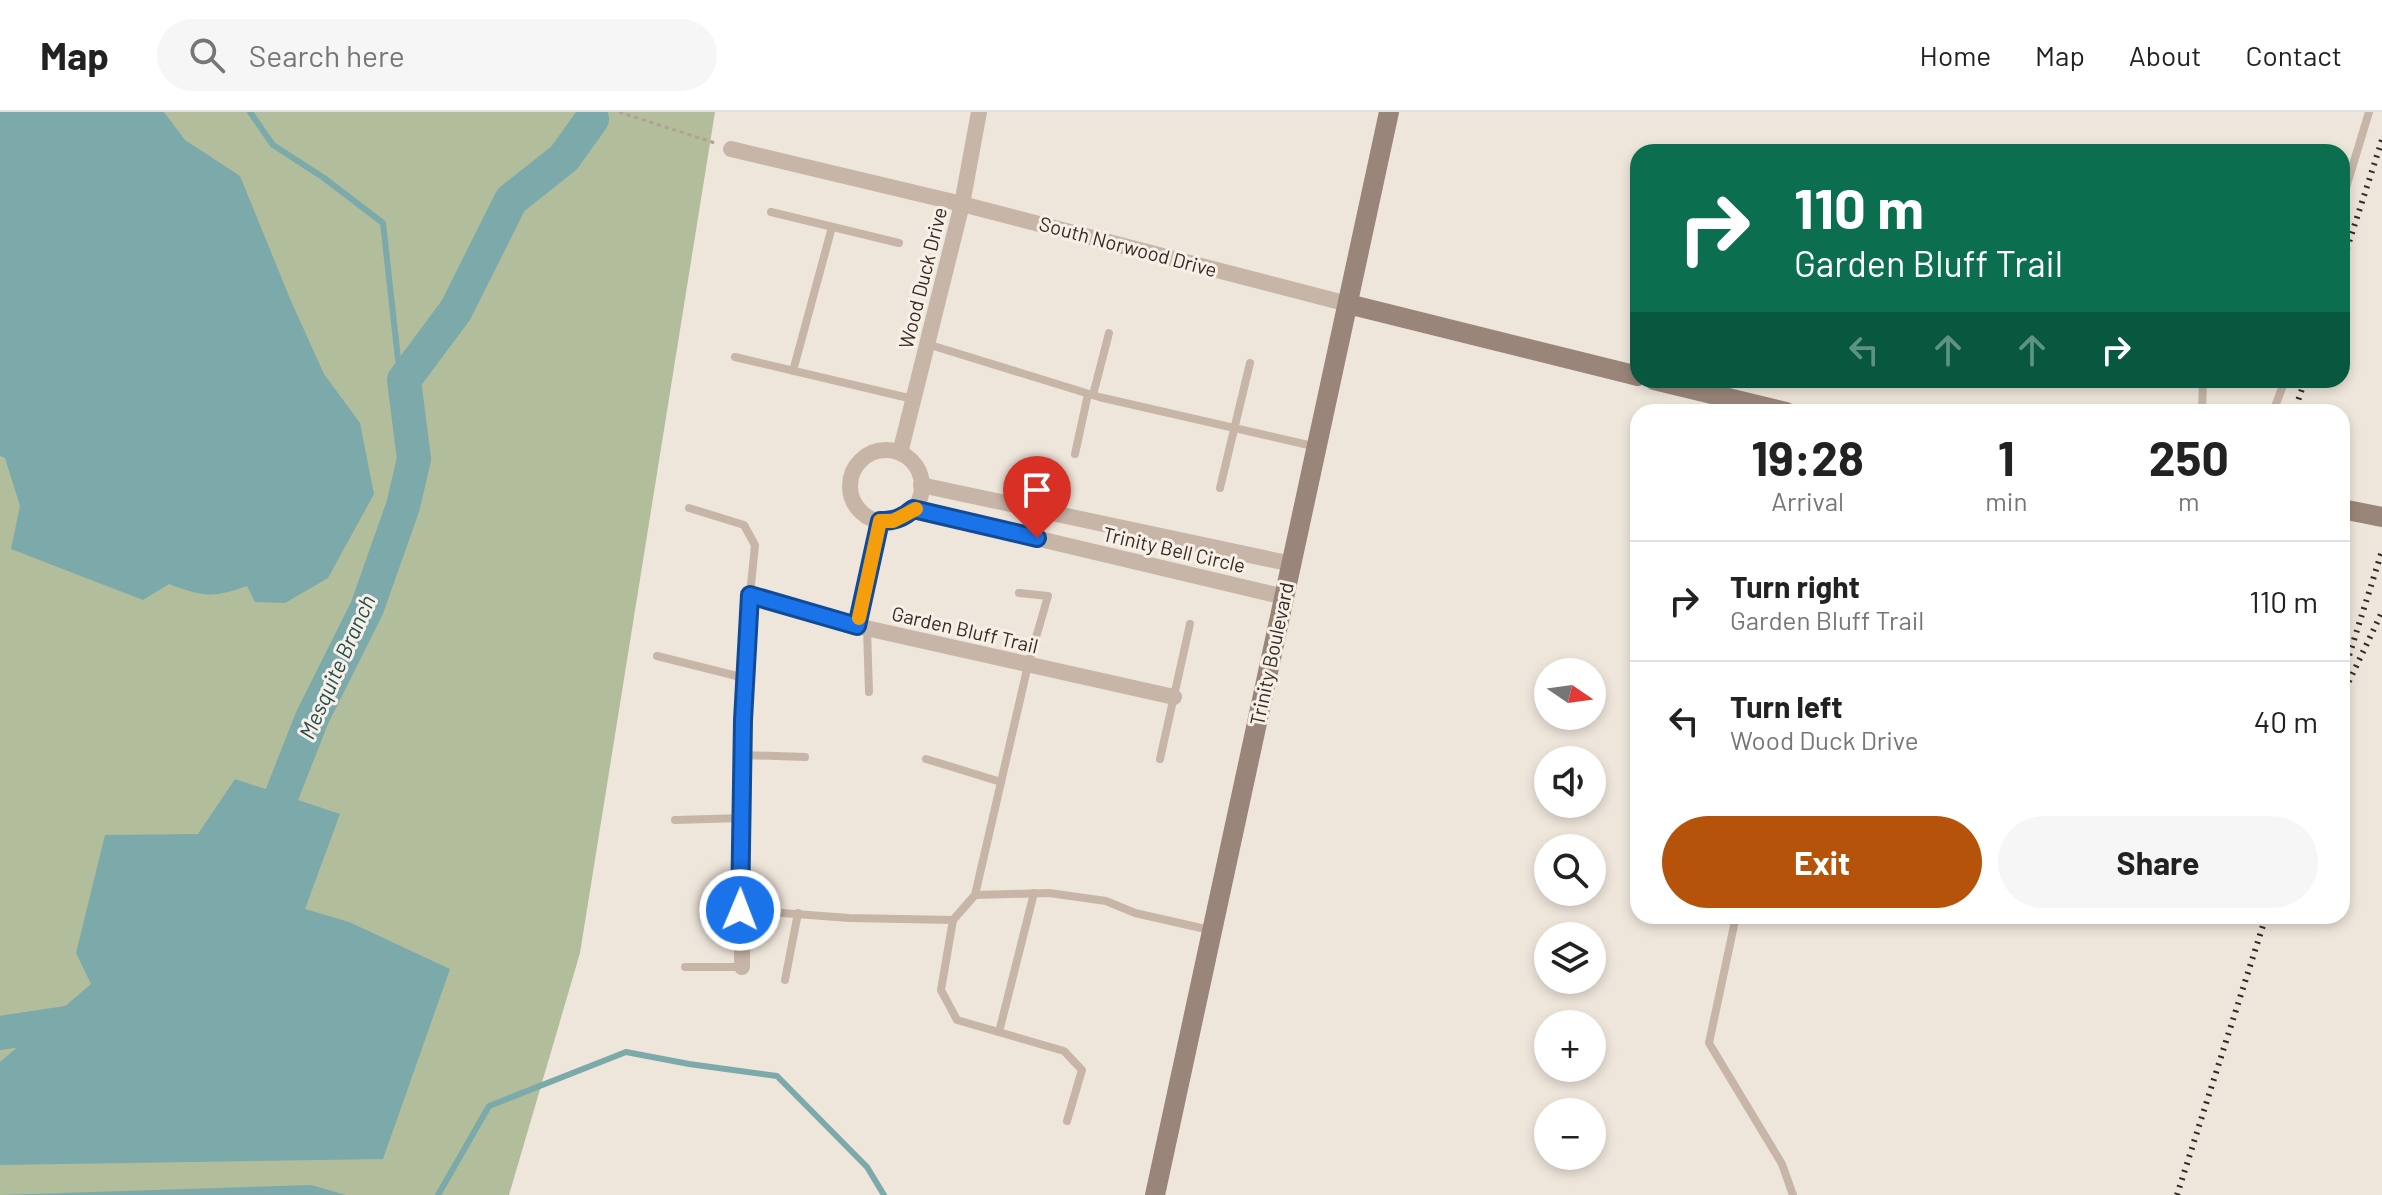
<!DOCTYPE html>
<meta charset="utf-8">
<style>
body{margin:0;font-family:Barlow,sans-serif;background:#f6f6f6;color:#222;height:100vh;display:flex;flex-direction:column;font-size:30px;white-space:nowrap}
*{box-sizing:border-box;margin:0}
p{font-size:26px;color:#767676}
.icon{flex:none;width:44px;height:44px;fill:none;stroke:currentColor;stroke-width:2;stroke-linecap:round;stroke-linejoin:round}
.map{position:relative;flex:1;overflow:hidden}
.drawer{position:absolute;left:1630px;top:292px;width:720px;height:520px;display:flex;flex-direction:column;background:#fff;border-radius:24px;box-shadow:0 4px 12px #0003}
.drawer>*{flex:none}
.guide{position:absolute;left:1630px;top:32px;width:720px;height:244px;border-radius:24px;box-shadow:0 4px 12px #0003;background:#0b6e4f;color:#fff;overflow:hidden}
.needle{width:52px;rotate:103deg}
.buttons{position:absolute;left:1534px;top:546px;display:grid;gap:16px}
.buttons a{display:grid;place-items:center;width:72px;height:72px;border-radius:50%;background:#fff;box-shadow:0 4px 12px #0003;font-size:40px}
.pin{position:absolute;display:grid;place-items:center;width:68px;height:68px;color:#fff;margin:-82px -34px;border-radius:50% 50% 50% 0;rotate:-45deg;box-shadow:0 0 8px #0007}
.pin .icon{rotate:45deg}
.me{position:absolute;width:88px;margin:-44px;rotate:1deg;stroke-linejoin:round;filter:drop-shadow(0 0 6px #0008)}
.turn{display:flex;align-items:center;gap:28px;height:168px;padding:0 32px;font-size:36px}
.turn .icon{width:104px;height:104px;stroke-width:2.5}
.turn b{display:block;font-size:56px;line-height:68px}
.lanes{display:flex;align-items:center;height:76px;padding:0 32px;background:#0003;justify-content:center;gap:40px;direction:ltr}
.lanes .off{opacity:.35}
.eta{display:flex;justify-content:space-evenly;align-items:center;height:136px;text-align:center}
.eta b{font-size:48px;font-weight:700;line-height:56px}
.primary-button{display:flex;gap:16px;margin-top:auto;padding:16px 32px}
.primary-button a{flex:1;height:92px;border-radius:48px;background:#b45309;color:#fff;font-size:32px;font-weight:700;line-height:92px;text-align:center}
.primary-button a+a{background:#f6f6f6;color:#222}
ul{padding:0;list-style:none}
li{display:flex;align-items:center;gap:24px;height:120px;padding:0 32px;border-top:2px solid #e0e0e0}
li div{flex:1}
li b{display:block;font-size:30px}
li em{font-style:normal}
header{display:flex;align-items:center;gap:48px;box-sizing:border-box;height:112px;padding:0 40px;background:#fff;border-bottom:2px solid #e0e0e0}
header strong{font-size:38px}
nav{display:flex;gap:44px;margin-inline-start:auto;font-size:28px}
.search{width:560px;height:72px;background:#f6f6f6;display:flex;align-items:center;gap:20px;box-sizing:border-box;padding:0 28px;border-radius:44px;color:#767676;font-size:30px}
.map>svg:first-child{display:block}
.green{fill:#b2bd9c}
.water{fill:#7ca9aa}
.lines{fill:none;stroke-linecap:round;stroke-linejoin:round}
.stream{stroke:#7ca9aa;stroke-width:6}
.river{stroke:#7ca9aa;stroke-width:34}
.path{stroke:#b2a092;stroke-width:3;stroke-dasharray:4 4;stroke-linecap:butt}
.service{stroke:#c7b6a8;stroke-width:8}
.minor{stroke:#c7b6a8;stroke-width:16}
.secondary{stroke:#9a857a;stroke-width:20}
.rail{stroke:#342b28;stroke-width:6;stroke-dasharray:2 6;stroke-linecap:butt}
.route-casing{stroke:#114b97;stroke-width:20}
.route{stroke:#1a73e8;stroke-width:14}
.slow{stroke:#f59e0b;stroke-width:14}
.labels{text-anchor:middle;stroke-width:6;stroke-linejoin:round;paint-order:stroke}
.street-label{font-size:20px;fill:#342b28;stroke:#f8f0e7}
.water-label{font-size:22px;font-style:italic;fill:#214f52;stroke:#f8f0e7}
</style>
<header>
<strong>Map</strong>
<div class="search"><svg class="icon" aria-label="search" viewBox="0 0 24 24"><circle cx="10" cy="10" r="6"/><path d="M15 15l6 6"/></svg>Search here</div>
<nav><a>Home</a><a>Map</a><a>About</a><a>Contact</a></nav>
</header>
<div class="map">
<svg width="2382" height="1083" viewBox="0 0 2382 1083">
<rect width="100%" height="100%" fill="#efe6db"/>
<!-- green -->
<path class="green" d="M0,0H715L580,841L509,1083H0Z"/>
<!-- water -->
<g class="water">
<path d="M0,0H164L185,28L240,64L291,189L324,262L360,311L374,382L328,466L285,491L255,490L247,474C213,486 203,485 169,472L143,488L11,437L20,394L5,346L0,344Z"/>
<path d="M235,667L340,702L305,797L349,810L450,857L383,1047L0,1053V950L91,872L76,841L105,723L198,722Z"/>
<path d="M311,1073L346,1083H0Z"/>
</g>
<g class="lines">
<!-- stream -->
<g class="stream">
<path d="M250,0L273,33L324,66L383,111L398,247L404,268"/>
<path d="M438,1083L489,994L626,940L689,952L777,964L867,1055L884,1083"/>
</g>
<!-- river -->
<g class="river">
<path d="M259,722L279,690L312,606L367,496L403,394L414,347L404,268L456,198L511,88L564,46L592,7"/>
<path d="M0,921L86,908"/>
</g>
<!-- path -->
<path class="path" d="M619,0L715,31"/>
<!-- service -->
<g class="service">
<path d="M2342,89L2369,0"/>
<path d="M771,100L899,131"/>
<path d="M927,232L1099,285L1317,335"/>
<path d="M735,245L913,287"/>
<path d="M793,259L832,115"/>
<path d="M1093,283L1109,221"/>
<path d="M2202,300L2203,268"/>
<path d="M2273,300L2285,268"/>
<path d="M1075,342L1088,282"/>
<path d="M1220,376L1250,251"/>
<path d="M689,396L744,413L755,433L750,483"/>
<path d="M1019,481L1048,484L1028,553L975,783L953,808L941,878L957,908L1064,939L1082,958L1067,1009"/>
<path d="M867,517L869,580"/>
<path d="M657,544L745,566"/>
<path d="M743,643L805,645"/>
<path d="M926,647L1001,670"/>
<path d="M1160,647L1190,512"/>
<path d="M675,708L742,706"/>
<path d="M975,783L1049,781L1106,789L1135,801L1210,818"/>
<path d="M742,798L849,806L953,808"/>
<path d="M1736,804L1709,931L1782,1052L1793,1083"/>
<path d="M685,855H742"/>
<path d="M785,868L798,801"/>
<path d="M999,920L1034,781"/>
</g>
<!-- minor -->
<g class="minor">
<path d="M731,37L962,92L1348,192"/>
<circle cx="886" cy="374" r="36"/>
<path d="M900,341L962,92L979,0"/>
<path d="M921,373L1292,452"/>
<path d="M913,397L1285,485"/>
<path d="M857,514L880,409"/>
<path d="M742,855L743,608L750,483L857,514L1174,585"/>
</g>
<!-- secondary -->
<g class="secondary">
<path d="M1348,192L1638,264"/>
<path d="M1654,268L1786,300"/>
<path d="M2342,397L2382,405"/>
<path d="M1155,1083L1389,0"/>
</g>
<!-- rail -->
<g class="rail">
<path d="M2342,152L2382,28"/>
<path d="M2296,295L2305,268"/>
<path d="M2342,566L2382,439"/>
<path d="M2342,584L2382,500"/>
<path d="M2177,1083L2266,804"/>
</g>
</g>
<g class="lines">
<!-- route casing -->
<g class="route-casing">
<path id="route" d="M740,798L743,608L750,483L857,514L880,409C894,409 903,406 913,397L1037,426"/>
</g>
<!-- route -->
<use href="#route" class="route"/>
<!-- slow -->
<path class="slow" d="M859,506L880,409H893L916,397"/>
</g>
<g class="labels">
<!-- street labels -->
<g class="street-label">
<text transform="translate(1128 135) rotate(15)" y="7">South Norwood Drive</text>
<text transform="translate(923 166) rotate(-76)" y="7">Wood Duck Drive</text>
<text transform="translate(1174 438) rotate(13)" y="7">Trinity Bell Circle</text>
<text transform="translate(965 518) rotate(13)" y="7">Garden Bluff Trail</text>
<text transform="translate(1272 542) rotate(-78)" y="7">Trinity Boulevard</text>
</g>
<!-- water labels -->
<g class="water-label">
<text transform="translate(337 555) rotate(-66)" y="8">Mesquite Branch</text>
</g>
</g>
</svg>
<div class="buttons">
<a><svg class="needle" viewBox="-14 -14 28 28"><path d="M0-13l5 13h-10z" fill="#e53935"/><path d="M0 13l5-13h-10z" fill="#767676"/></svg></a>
<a><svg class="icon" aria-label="sound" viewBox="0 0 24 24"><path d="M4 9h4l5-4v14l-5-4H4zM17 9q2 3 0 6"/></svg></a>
<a><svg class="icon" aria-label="search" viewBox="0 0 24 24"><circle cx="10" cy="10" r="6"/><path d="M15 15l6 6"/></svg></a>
<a><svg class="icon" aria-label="layers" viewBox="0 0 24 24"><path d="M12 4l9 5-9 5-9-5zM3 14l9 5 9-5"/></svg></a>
<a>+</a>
<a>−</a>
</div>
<div class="pin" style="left:1037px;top:426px;background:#d93025"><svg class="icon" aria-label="arrive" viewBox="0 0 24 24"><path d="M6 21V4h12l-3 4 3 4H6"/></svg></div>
<svg class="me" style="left:740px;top:798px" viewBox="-20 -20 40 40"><circle r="17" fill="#1a73e8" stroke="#fff" stroke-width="3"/><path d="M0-11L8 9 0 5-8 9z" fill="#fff"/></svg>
<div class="guide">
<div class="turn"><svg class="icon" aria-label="right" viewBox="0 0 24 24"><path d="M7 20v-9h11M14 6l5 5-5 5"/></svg><div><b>110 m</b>Garden Bluff Trail</div></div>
<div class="lanes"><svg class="icon off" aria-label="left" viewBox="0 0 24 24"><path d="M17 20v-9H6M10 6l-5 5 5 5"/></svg><svg class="icon off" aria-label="ahead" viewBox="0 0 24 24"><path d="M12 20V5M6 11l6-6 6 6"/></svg><svg class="icon off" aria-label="ahead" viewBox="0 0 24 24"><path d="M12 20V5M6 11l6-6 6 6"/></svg><svg class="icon" aria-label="right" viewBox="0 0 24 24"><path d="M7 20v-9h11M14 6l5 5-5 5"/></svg></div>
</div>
<section class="drawer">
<div class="eta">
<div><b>19:28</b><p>Arrival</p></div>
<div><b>1</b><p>min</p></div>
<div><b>250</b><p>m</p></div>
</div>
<ul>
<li><svg class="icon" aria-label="right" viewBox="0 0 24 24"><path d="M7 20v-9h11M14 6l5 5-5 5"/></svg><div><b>Turn right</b><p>Garden Bluff Trail</p></div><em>110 m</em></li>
<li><svg class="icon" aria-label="left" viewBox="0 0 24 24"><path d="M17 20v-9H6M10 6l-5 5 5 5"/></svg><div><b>Turn left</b><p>Wood Duck Drive</p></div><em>40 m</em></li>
</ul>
<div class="primary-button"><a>Exit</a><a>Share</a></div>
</section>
</div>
